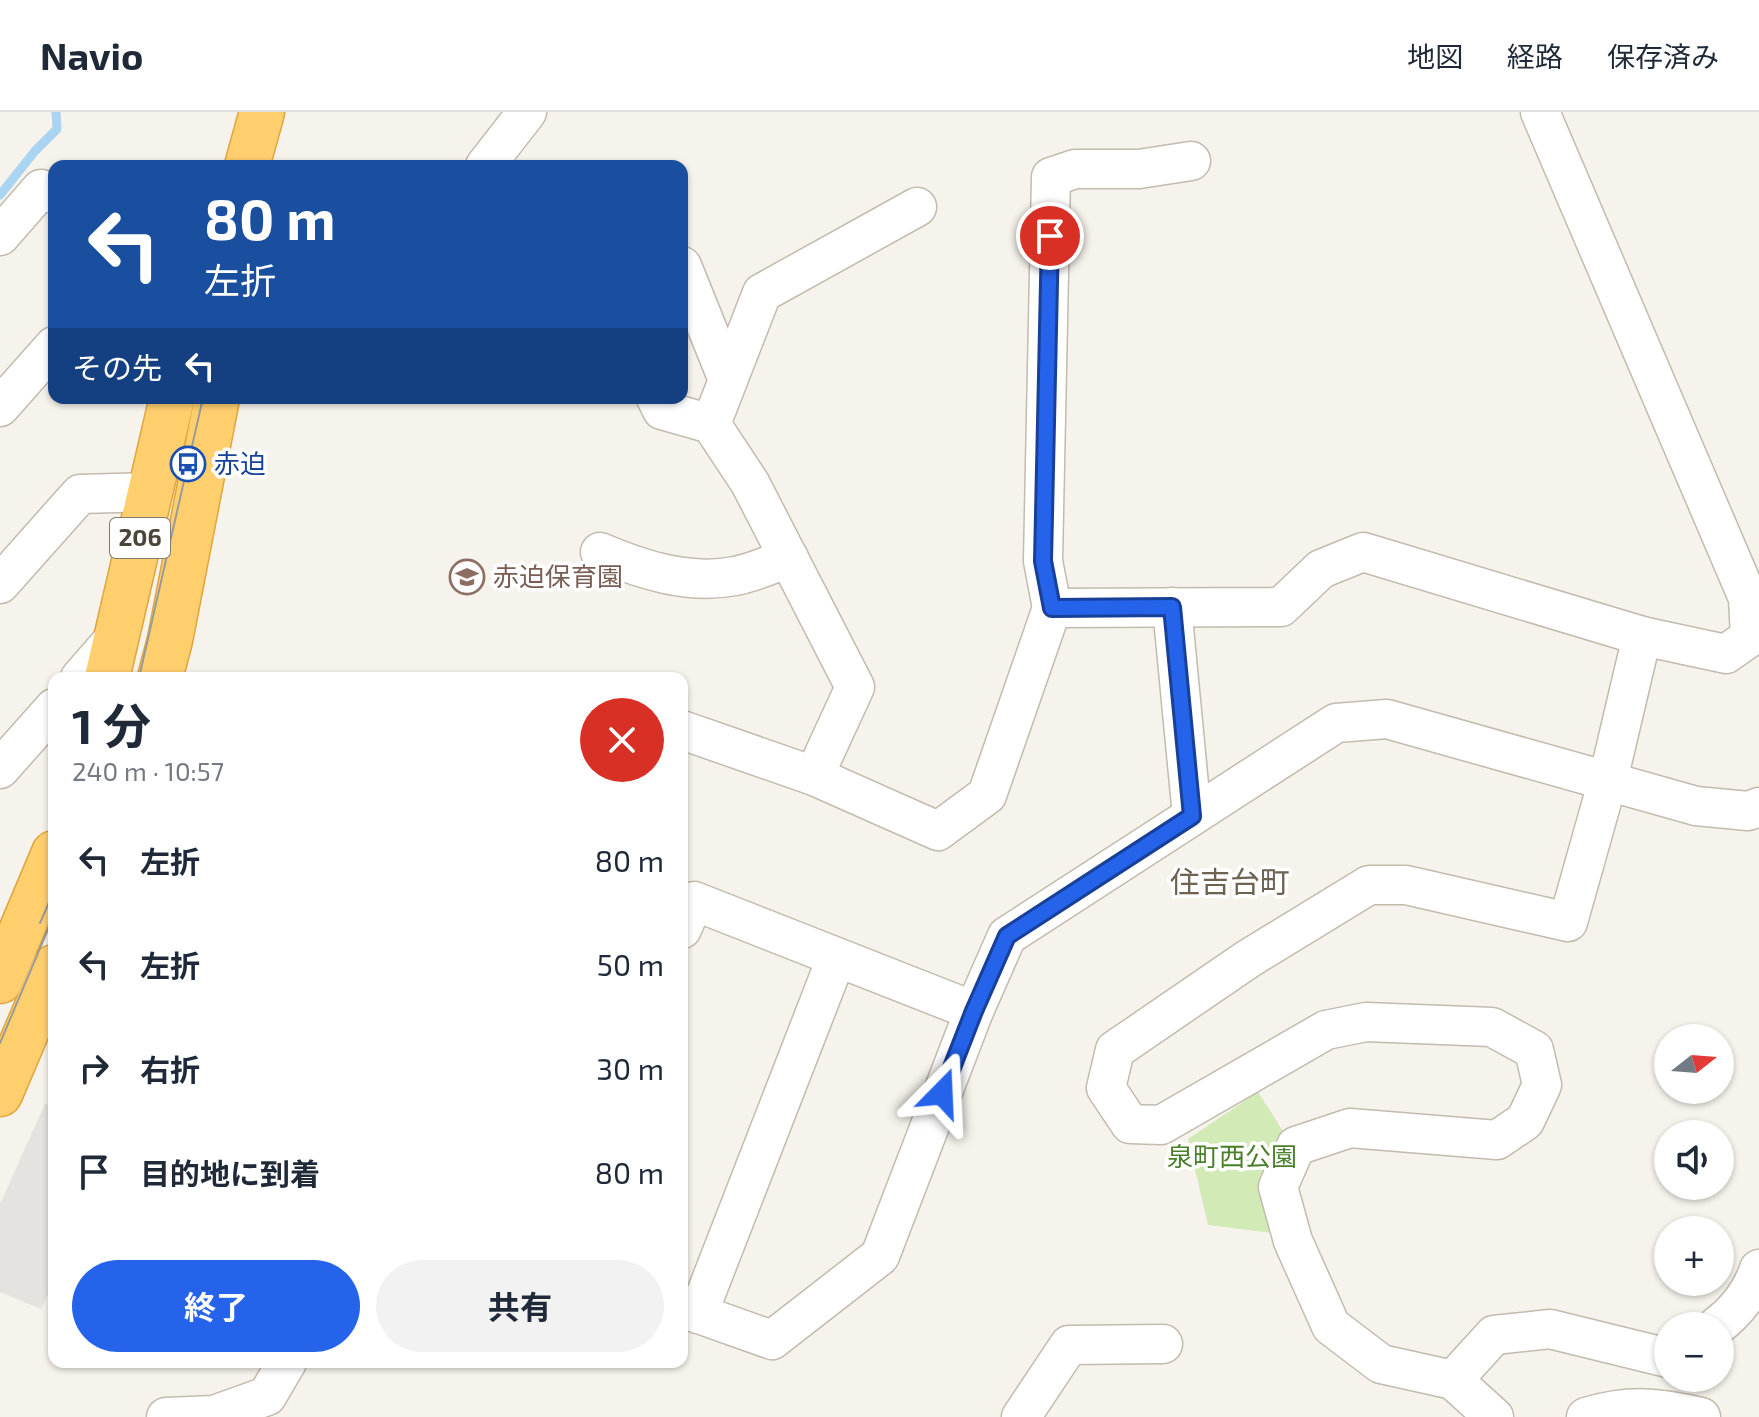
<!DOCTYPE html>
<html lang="ja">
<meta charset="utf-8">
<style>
body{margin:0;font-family:"Exo 2","Noto Sans JP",sans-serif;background:#f2f2f3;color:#1f2937;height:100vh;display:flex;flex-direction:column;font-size:30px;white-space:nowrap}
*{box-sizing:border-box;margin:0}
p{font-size:26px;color:#747a83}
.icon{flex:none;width:44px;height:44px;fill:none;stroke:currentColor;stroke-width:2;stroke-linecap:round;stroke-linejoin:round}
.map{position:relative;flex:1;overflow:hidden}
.drawer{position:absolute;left:48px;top:560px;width:640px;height:696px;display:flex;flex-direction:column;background:#fff;border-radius:16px;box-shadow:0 2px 6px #0004}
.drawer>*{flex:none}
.guide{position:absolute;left:48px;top:48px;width:640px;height:244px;border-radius:16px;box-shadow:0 2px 6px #0004;background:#1a4fa0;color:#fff;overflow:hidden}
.needle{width:52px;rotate:73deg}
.controls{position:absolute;left:1654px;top:912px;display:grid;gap:16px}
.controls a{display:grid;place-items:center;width:80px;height:80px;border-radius:50%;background:#fff;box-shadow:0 2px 6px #0004;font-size:40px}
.pin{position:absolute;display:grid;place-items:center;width:68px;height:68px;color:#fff;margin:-34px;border:4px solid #fff;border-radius:50%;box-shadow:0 2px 8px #0007}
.me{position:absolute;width:88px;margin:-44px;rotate:21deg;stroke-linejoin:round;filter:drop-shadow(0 0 6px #0008)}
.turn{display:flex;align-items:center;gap:28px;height:168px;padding:0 24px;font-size:36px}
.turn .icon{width:104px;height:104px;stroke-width:2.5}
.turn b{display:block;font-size:56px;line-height:68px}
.then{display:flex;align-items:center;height:76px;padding:0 24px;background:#0003;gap:16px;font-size:30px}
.round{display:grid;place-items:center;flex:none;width:84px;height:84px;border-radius:42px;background:#f2f2f3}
.headline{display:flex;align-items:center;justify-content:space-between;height:136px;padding:0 24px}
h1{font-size:48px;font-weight:700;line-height:60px}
.button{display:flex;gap:16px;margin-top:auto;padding:16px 24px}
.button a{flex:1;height:92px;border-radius:48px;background:#2563eb;color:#fff;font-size:32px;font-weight:700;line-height:92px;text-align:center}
.button a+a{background:#f2f2f3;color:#1f2937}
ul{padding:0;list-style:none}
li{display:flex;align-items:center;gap:24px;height:104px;padding:0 24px}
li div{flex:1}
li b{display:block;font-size:30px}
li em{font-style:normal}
header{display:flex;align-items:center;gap:48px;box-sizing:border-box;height:112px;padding:0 40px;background:#fff;border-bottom:2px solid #e0e1e3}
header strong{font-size:38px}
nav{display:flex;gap:44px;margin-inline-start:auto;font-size:28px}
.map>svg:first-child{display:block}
.green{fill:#d2eab5}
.parking{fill:#e5e3e0}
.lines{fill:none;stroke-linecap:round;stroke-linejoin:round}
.stream{stroke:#a9d4f2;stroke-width:9}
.minor-casing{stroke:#c2bbae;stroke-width:41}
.highway-casing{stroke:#e0a43c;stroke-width:47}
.minor{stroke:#fff;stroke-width:38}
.highway{stroke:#ffcf6e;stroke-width:44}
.tram{stroke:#9a9a9a;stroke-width:2}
.route-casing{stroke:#184099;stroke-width:20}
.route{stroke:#2563eb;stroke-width:14}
.labels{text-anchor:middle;stroke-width:7;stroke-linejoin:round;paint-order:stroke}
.shield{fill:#fff;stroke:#817c74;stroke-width:2}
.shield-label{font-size:24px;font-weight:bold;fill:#4b4439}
.transit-label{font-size:26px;fill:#164399;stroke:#fff;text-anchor:start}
.education-label{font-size:26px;fill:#785e54;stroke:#fff;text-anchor:start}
.park-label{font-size:26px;fill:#4a7f2a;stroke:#fff}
.quarter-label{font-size:30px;fill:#6e6250;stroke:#fff}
</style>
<header>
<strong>Navio</strong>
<nav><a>地図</a><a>経路</a><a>保存済み</a></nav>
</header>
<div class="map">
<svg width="1759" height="1305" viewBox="0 0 1759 1305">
<rect width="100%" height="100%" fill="#f6f3ec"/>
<!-- green -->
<path class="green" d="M1258,980L1286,1024L1273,1121L1208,1113L1188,1027Z"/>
<!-- parking -->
<path class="parking" d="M54,988V1170L41,1197L0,1180V1092L45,992L51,994Z"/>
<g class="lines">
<!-- stream -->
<path class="stream" d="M0,83L35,39L57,17L56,0"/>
<!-- minor casing -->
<g class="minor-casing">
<g id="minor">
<path d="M1540,0L1748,486L1750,525L1726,542L1642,524"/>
<path d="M1191,49L1139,57H1075L1051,65L1043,449L1052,496L1281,495L1321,457L1363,440L1642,524L1608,668L1568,810L1406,773H1369L1248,847L1115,938L1106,976L1130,1012L1161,1013L1326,918L1366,910L1492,915L1534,938L1542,973L1525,1009L1497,1028L1350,1016L1296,1034L1278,1075L1293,1129L1331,1214L1381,1252L1453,1268L1494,1305"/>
<path d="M485,54L527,0"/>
<path d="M0,124L41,77L54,82"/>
<path d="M682,154L728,268"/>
<path d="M656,286L662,298L711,312L750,371L855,575L814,664"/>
<path d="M0,295L54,234"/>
<path d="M711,312L762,181L917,95"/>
<path d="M600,440C642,458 689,473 735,464C753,461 771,452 789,446"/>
<path d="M0,472L80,382L152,380"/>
<path d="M1172,495L1192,704"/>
<path d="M80,566L114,527"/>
<path d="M682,618L814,664L938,719L987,683L1052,496"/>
<path d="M0,657L54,596"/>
<path d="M682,817L694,789L974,899"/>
<path d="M682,1196L772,1228L880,1144L974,899L1007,824L1336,611L1387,607L1696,694L1748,699L1759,695"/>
<path d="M698,1202L836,847"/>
<path d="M1717,1214C1737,1199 1751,1181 1759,1157"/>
<path d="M1453,1268L1494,1223L1550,1217L1668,1246"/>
<path d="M166,1305L214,1303L267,1284L287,1250"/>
<path d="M1021,1305L1069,1233L1163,1232"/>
<path d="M1586,1305C1629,1292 1658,1295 1701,1305"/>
</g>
</g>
<!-- highway casing -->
<g class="highway-casing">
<g id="highway">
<path d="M247,54L262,0"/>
<path d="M107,566L172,286"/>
<path d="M160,566L170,528L217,286"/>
<path d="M0,869L54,741"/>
<path d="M0,982L54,855"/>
</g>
</g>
<!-- minor -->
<use href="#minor" class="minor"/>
<!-- highway -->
<use href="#highway" class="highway"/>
<!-- tram -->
<g class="tram">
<path d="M139,566L203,286"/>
<path d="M40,811L54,779"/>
<path d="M0,931L54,803"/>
</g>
</g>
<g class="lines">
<!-- route casing -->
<g class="route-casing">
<path id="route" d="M942,981L974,899L1007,824L1192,704L1172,495L1052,496L1043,449L1050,124"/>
</g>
<!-- route -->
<use href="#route" class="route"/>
</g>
<!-- icons -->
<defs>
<g id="bus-ring" transform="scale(1.8)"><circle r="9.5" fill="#fff" stroke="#1a4fb4" stroke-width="1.5"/><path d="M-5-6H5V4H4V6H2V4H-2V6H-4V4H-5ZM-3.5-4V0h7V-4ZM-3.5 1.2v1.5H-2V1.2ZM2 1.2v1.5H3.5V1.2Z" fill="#1a4fb4"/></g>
<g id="school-ring" transform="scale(1.8)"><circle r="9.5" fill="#fff" stroke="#8d6e63" stroke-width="1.5"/><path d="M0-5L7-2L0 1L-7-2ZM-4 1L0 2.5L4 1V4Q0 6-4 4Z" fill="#8d6e63"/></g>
</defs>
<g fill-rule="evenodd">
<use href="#bus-ring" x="188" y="352"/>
<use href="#school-ring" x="467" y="465"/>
</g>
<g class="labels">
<!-- shield labels -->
<rect class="shield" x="110" y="406" width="60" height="40" rx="6"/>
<g class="shield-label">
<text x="140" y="434">206</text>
</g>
<!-- transit labels -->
<g class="transit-label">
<text x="214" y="361">赤迫</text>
</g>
<!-- education labels -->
<g class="education-label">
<text x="493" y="474">赤迫保育園</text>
</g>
<!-- park labels -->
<g class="park-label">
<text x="1232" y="1054">泉町西公園</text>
</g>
<!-- quarter labels -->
<g class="quarter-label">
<text x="1230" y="781">住吉台町</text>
</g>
</g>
</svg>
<div class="controls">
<a><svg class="needle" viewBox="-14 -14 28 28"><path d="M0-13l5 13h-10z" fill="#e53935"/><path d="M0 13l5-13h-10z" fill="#747a83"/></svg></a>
<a><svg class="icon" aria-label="sound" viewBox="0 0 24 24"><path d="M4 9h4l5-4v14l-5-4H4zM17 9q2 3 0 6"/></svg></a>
<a>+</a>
<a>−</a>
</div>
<div class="pin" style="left:1050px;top:124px;background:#d93025"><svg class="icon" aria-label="arrive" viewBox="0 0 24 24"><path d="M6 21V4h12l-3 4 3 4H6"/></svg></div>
<svg class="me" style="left:942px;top:981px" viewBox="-20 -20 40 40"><path d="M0-17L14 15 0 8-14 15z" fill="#2563eb" stroke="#fff" stroke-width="4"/></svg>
<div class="guide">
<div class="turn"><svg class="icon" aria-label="left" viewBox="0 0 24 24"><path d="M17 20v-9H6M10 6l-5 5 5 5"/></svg><div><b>80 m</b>左折</div></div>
<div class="then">その先<svg class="icon" aria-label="left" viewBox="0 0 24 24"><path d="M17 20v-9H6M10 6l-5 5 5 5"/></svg></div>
</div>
<section class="drawer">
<div class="headline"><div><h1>1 分</h1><p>240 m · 10:57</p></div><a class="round" style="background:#d93025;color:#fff"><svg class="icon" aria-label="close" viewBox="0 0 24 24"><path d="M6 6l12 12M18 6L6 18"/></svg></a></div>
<ul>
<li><svg class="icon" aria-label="left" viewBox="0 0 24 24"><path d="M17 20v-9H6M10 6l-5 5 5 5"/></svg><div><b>左折</b></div><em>80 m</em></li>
<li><svg class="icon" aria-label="left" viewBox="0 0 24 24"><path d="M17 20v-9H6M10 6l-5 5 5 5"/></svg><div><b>左折</b></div><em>50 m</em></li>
<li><svg class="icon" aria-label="right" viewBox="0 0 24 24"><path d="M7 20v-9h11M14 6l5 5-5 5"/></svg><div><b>右折</b></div><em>30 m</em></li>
<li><svg class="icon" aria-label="arrive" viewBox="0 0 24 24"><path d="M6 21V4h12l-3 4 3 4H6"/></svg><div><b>目的地に到着</b></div><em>80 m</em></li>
</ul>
<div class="button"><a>終了</a><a>共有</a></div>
</section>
</div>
